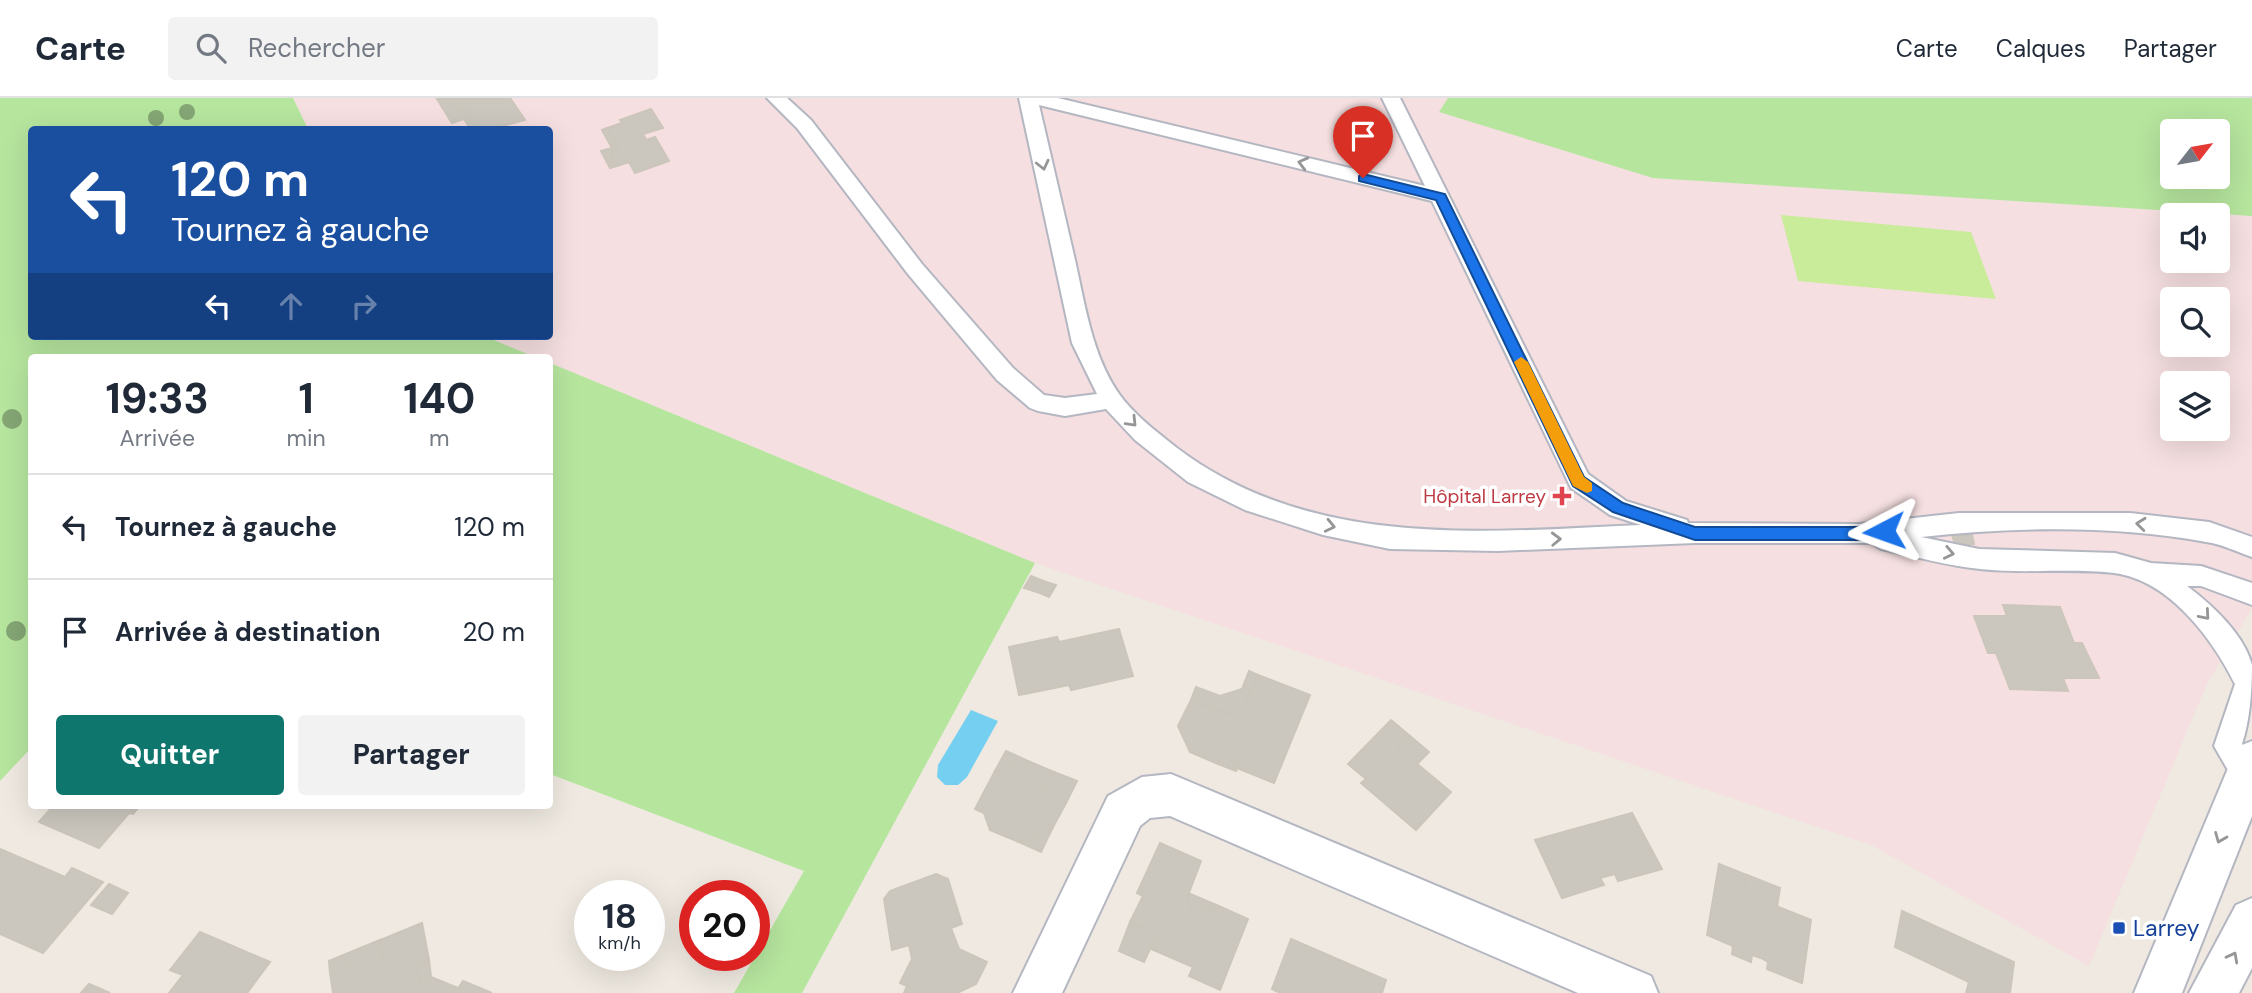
<!DOCTYPE html>
<html lang="fr">
<meta charset="utf-8">
<style>
body{margin:0;font-family:"DM Sans",sans-serif;background:#f2f2f3;color:#1f2937;height:100vh;display:flex;flex-direction:column;font-size:26px;white-space:nowrap}
*{box-sizing:border-box;margin:0}
p{font-size:23px;color:#747a83}
.icon{flex:none;width:38px;height:38px;fill:none;stroke:currentColor;stroke-width:2;stroke-linecap:round;stroke-linejoin:round}
.map{position:relative;flex:1;overflow:hidden}
.details{position:absolute;left:28px;top:256px;width:525px;height:455px;display:flex;flex-direction:column;background:#fff;border-radius:7px;box-shadow:0 7px 28px #0002}
.details>*{flex:none}
.guide{position:absolute;left:28px;top:28px;width:525px;height:214px;border-radius:7px;box-shadow:0 7px 28px #0002;background:#1a4fa0;color:#fff;overflow:hidden}
.needle{width:46px;rotate:59deg}
.controls{position:absolute;left:2160px;top:21px;display:grid;gap:14px}
.controls a{display:grid;place-items:center;width:70px;height:70px;border-radius:7px;background:#fff;box-shadow:0 7px 28px #0002;font-size:35px}
.speed{position:absolute;left:574px;top:782px;display:flex;gap:14px;font-size:35px;font-weight:700;text-align:center}
.speed>*{display:grid;place-content:center;width:91px;height:91px;border-radius:50%;background:#fff;box-shadow:0 7px 28px #0002;line-height:1}
.speed small{font-size:18px;font-weight:400}
.speed .limit{border:10px solid #d22;background:#fff;color:#111}
.pin{position:absolute;display:grid;place-items:center;width:60px;height:60px;color:#fff;margin:-72px -30px;border-radius:50% 50% 50% 0;rotate:-45deg;box-shadow:0 0 7px #0007}
.pin .icon{rotate:45deg}
.me{position:absolute;width:77px;margin:-38px;rotate:266deg;stroke-linejoin:round;filter:drop-shadow(0 0 5px #0008)}
.turn{display:flex;align-items:center;gap:24px;height:147px;padding:0 28px;font-size:32px}
.turn .icon{width:91px;height:91px;stroke-width:2.5}
.turn b{display:block;font-size:49px;line-height:60px}
.lanes{display:flex;align-items:center;height:66px;padding:0 28px;background:#0003;justify-content:center;gap:35px;direction:ltr}
.lanes .off{opacity:.35}
.eta{display:flex;justify-content:space-evenly;align-items:center;height:119px;text-align:center}
.eta b{font-size:42px;font-weight:700;line-height:49px}
.button{display:flex;gap:14px;margin-top:auto;padding:14px 28px}
.button a{flex:1;height:80px;border-radius:7px;background:#0f766e;color:#fff;font-size:28px;font-weight:700;line-height:80px;text-align:center}
.button a+a{background:#f2f2f3;color:#1f2937}
ul{padding:0;list-style:none}
li{display:flex;align-items:center;gap:21px;height:105px;padding:0 28px;border-top:2px solid #e0e1e3}
li div{flex:1}
li b{display:block;font-size:26px}
li em{font-style:normal}
header{display:flex;align-items:center;gap:42px;box-sizing:border-box;height:98px;padding:0 35px;background:#fff;border-bottom:2px solid #e0e1e3}
header strong{font-size:33px}
nav{display:flex;gap:38px;margin-inline-start:auto;font-size:24px}
.search{width:490px;height:63px;background:#f2f2f3;display:flex;align-items:center;gap:18px;box-sizing:border-box;padding:0 24px;border-radius:7px;color:#747a83;font-size:26px}
.map>svg:first-child{display:block}
.medical{fill:#f5dfe0;fill-rule:evenodd}
.green{fill:#b6e59e;fill-rule:evenodd}
.pitch{fill:#c9ec9a}
.water{fill:#75cff0}
.building{fill:#cbc7bf;stroke:#cbc5ba;stroke-width:2}
.lines{fill:none;stroke-linecap:round;stroke-linejoin:round}
.lane-casing{stroke:#b4b7c1;stroke-width:4}
.street-casing{stroke:#b4b7c1;stroke-width:4}
.secondary-casing{stroke:#b4b7c1;stroke-width:4}
.lane{fill:#fff;fill-rule:evenodd}
.street{fill:#fff;fill-rule:evenodd}
.secondary{fill:#fff;fill-rule:evenodd}
.tree{fill:#84a574}
.oneway{stroke:#969696}
.route{fill:#1a73e8;stroke:#114b97;stroke-width:2}
.slow{fill:#f59e0b}
.health-dot{fill:#e0444e;stroke:#fff;stroke-width:2.5}
.transit-dot{fill:#1a4fb4;stroke:#fff;stroke-width:2.5}
.labels{text-anchor:middle;stroke-width:7;stroke-linejoin:round;paint-order:stroke}
.health-label{font-size:19px;fill:#be3a42;stroke:#fff;text-anchor:end}
.near-transit-label{font-size:23px;fill:#164399;stroke:#fff;text-anchor:start}
</style>
<header>
<strong>Carte</strong>
<div class="search"><svg class="icon" aria-label="search" viewBox="0 0 24 24"><circle cx="10" cy="10" r="6"/><path d="M15 15l6 6"/></svg>Rechercher</div>
<nav><a>Carte</a><a>Calques</a><a>Partager</a></nav>
</header>
<div class="map">
<svg width="2252" height="895" viewBox="0 0 2252 895">
<rect width="100%" height="100%" fill="#efe9e1"/>
<!-- medical -->
<path class="medical" d="M293,0H1448L1440,14L1653,80L2252,118V510L2206,588L2089,868L1871,747L1035,465L550,265V259H535L484,238H550V32L308,31ZM2172,117H2217V163H2172ZM2172,201H2217V247H2172ZM2172,285H2217V331H2172Z"/>
<!-- green -->
<g class="green">
<path d="M0,0H293L308,31L32,32V238H484L535,259H32L31,650L0,683Z"/>
<path d="M1448,0H2252V118L1653,80L1439,14ZM2172,33H2217V79H2172Z"/>
<path d="M550,265L1035,465L802,895H734L804,773L550,676Z"/>
</g>
<!-- pitch -->
<path class="pitch" d="M1781,117L1971,134L1996,201L1798,183Z"/>
<!-- water -->
<path class="water" d="M971,612L998,623L967,679L958,687H945L937,679L938,667Z"/>
<!-- building -->
<g class="building">
<path d="M510,0L525,22L486,32H476L464,10L442,9L437,1Z"/>
<path d="M442,9L464,10L476,32H471L464,21L452,25Z"/>
<path d="M651,11L663,30L643,36L646,42L655,39L669,63L635,75L629,64L617,68L610,57L618,48L607,30L622,25L620,22Z"/>
<path d="M607,30L618,48L610,57L617,68L610,70L601,53L612,50L602,32Z"/>
<path d="M1952,437H1972L1974,446H1955Z"/>
<path d="M1031,478L1046,484L1040,495L1024,490Z"/>
<path d="M1046,484L1056,487L1049,499L1040,495Z"/>
<path d="M2003,507L2060,509L2074,545H2082L2099,580H2063L2068,593L2010,591L1996,555H1988L1974,518H2007Z"/>
<path d="M1119,531L1133,578L1071,592L1069,587L1019,597L1009,549L1057,539L1059,544Z"/>
<path d="M1249,573L1258,577L1243,610L1226,616L1191,602L1196,589L1220,598L1242,591Z"/>
<path d="M1258,577L1310,597L1274,685L1237,670L1240,666L1231,662L1221,658L1218,666L1190,654L1178,628L1191,602L1226,616L1243,610Z"/>
<path d="M1391,622L1410,638L1398,650L1451,694L1416,732L1361,685L1366,681L1348,666Z"/>
<path d="M1410,638L1429,654L1417,666L1398,650Z"/>
<path d="M1006,653L1028,663L1023,672L1012,667L995,673Z"/>
<path d="M1221,658L1240,666L1236,673L1218,666Z"/>
<path d="M1028,663L1054,674L1042,695L1066,705L1052,731L1019,744L990,732L984,715L975,711L995,673L1012,667L1023,672Z"/>
<path d="M1054,674L1077,683L1066,705L1042,695Z"/>
<path d="M54,707H141L133,716L129,715L99,750L39,724Z"/>
<path d="M1632,715L1662,771L1618,783L1615,776L1600,780L1604,787L1562,800L1535,742Z"/>
<path d="M1052,731L1041,754L1019,744Z"/>
<path d="M1160,745L1201,763L1187,800L1192,814L1207,808L1217,813L1219,808L1248,821L1220,892L1189,878L1193,869L1151,851L1157,836L1130,824L1143,798L1137,795Z"/>
<path d="M0,751L65,779L72,770L103,784L43,855L0,836Z"/>
<path d="M1719,766L1747,777L1743,795L1811,822L1802,885L1767,871L1768,864L1761,860L1752,857L1751,864L1732,856L1733,848L1707,837Z"/>
<path d="M936,776L948,781L962,826L951,830L959,851L987,864L976,886L957,895H904L907,888L900,885L912,861L909,847L892,852L884,801L890,793Z"/>
<path d="M1747,777L1780,790L1777,809L1743,795Z"/>
<path d="M109,786L128,795L112,816L91,807Z"/>
<path d="M1188,795L1219,808L1217,813L1207,808L1192,814L1187,800Z"/>
<path d="M1902,813L2014,864L2010,895H1966L1969,884L1895,849Z"/>
<path d="M1130,824L1157,836L1144,864L1119,853Z"/>
<path d="M422,825L429,862L417,867L420,884L425,887L431,879L458,890L455,895H333L330,875L364,861L378,866L383,859L380,842Z"/>
<path d="M200,834L270,864L247,895H169L183,877L170,872Z"/>
<path d="M1291,841L1386,882L1382,895H1280L1272,891Z"/>
<path d="M380,842L383,859L378,866L364,861L330,875L329,863Z"/>
<path d="M429,862L431,879L425,887L420,884L417,867Z"/>
<path d="M463,883L492,895H455Z"/>
<path d="M89,886L110,895H81Z"/>
</g>
<g class="lines">
<!-- lane casing -->
<g class="lane-casing">
<path id="lane" d="M767,0H787L811,22L922,166L1013,270L1044,297L1065,300L1097,296L1072,245L1019,0H1058L1425,88L1382,0H1400L1588,376L1626,403L1687,422L1688,425L1859,426L1959,415H2130L2209,424L2252,439V459C2237,454 2222,446 2206,444C2114,427 2014,429 1921,439L1979,451L2115,455L2151,465L2201,468L2252,485V507L2201,488H2187C2211,506 2244,536 2252,567C2252,592 2250,622 2242,646L2252,662V688L2246,690L2236,686L2214,648L2235,586C2212,540 2169,482 2114,475C2070,470 2024,476 1980,471C1947,468 1913,458 1881,451L1871,445H1695L1498,453L1390,451L1323,437L1245,412L1188,384L1135,342L1106,311L1065,318L1038,313L1030,310L997,282L908,176L797,30ZM1039,7L1432,103L1571,390L1610,417L1641,427C1483,434 1312,452 1177,350C1157,334 1134,317 1119,296C1092,257 1085,207 1075,162C1063,110 1051,59 1039,7Z"/>
</g>
<!-- street casing -->
<g class="street-casing">
<path id="street" d="M1171,676L1651,878L1658,895H1578L1170,718L1150,720L1140,728L1062,895H1013L1108,698L1142,679Z"/>
</g>
<!-- secondary casing -->
<g class="secondary-casing">
<g id="secondary">
<path d="M2252,643V718L2182,895H2134L2237,649Z"/>
<path d="M2252,800V870L2239,895H2189L2236,807Z"/>
</g>
</g>
<!-- lane -->
<use href="#lane" class="lane"/>
<!-- street -->
<use href="#street" class="street"/>
<!-- secondary -->
<use href="#secondary" class="secondary"/>
</g>
<!-- trees -->
<g class="tree">
<circle cx="187" cy="14" r="8"/>
<circle cx="156" cy="20" r="8"/>
<circle cx="12" cy="321" r="10"/>
<circle cx="16" cy="533" r="10"/>
</g>
<!-- one-way arrows -->
<defs><path id="oneway-chevron" d="M-2-3.5L2.5 0L-2 3.5" fill="none" stroke-width="1.6" stroke-linecap="round" stroke-linejoin="round" transform="scale(1.75)"/></defs>
<g class="oneway">
<use href="#oneway-chevron" transform="translate(1303 65) rotate(-166)"/>
<use href="#oneway-chevron" transform="translate(1043 67) rotate(77)"/>
<use href="#oneway-chevron" transform="translate(1132 324) rotate(46)"/>
<use href="#oneway-chevron" transform="translate(2141 426) rotate(-174)"/>
<use href="#oneway-chevron" transform="translate(1330 428) rotate(13)"/>
<use href="#oneway-chevron" transform="translate(1556 441) rotate(-2)"/>
<use href="#oneway-chevron" transform="translate(1949 455) rotate(12)"/>
<use href="#oneway-chevron" transform="translate(2205 517) rotate(49)"/>
<use href="#oneway-chevron" transform="translate(2220 740) rotate(112)"/>
<use href="#oneway-chevron" transform="translate(2233 859) rotate(-62)"/>
</g>
<!-- route -->
<path class="route" d="M1363,76L1445,96L1584,379L1623,405L1695,429H1858L1884,427L1891,433L1889,438L1858,442H1695L1613,414L1573,388L1436,102L1359,83V78Z"/>
<!-- slow -->
<path class="slow" d="M1521,259L1528,264L1584,379L1592,385V393L1587,395L1573,388L1514,264Z"/>
<!-- markers -->
<path class="health-dot" d="M1558.5 387.5h7v7h7v7h-7v7h-7v-7h-7v-7h7z"/>
<rect class="transit-dot" x="2112" y="823" width="14" height="14" rx="3.5"/>
<g class="labels">
<!-- health labels -->
<g class="health-label">
<text x="1546" y="405">Hôpital Larrey</text>
</g>
<!-- near-transit labels -->
<g class="near-transit-label">
<text x="2133" y="838">Larrey</text>
</g>
</g>
</svg>
<div class="controls">
<a><svg class="needle" viewBox="-14 -14 28 28"><path d="M0-13l5 13h-10z" fill="#e53935"/><path d="M0 13l5-13h-10z" fill="#747a83"/></svg></a>
<a><svg class="icon" aria-label="sound" viewBox="0 0 24 24"><path d="M4 9h4l5-4v14l-5-4H4zM17 9q2 3 0 6"/></svg></a>
<a><svg class="icon" aria-label="search" viewBox="0 0 24 24"><circle cx="10" cy="10" r="6"/><path d="M15 15l6 6"/></svg></a>
<a><svg class="icon" aria-label="layers" viewBox="0 0 24 24"><path d="M12 4l9 5-9 5-9-5zM3 14l9 5 9-5"/></svg></a>
</div>
<div class="speed"><div>18<small>km/h</small></div><div class="limit">20</div></div>
<div class="pin" style="left:1363px;top:80px;background:#d93025"><svg class="icon" aria-label="arrive" viewBox="0 0 24 24"><path d="M6 21V4h12l-3 4 3 4H6"/></svg></div>
<svg class="me" style="left:1884px;top:433px" viewBox="-20 -20 40 40"><path d="M0-17L14 15 0 8-14 15z" fill="#1a73e8" stroke="#fff" stroke-width="4"/></svg>
<div class="guide">
<div class="turn"><svg class="icon" aria-label="left" viewBox="0 0 24 24"><path d="M17 20v-9H6M10 6l-5 5 5 5"/></svg><div><b>120 m</b>Tournez à gauche</div></div>
<div class="lanes"><svg class="icon" aria-label="left" viewBox="0 0 24 24"><path d="M17 20v-9H6M10 6l-5 5 5 5"/></svg><svg class="icon off" aria-label="ahead" viewBox="0 0 24 24"><path d="M12 20V5M6 11l6-6 6 6"/></svg><svg class="icon off" aria-label="right" viewBox="0 0 24 24"><path d="M7 20v-9h11M14 6l5 5-5 5"/></svg></div>
</div>
<section class="details">
<div class="eta">
<div><b>19:33</b><p>Arrivée</p></div>
<div><b>1</b><p>min</p></div>
<div><b>140</b><p>m</p></div>
</div>
<ul>
<li><svg class="icon" aria-label="left" viewBox="0 0 24 24"><path d="M17 20v-9H6M10 6l-5 5 5 5"/></svg><div><b>Tournez à gauche</b></div><em>120 m</em></li>
<li><svg class="icon" aria-label="arrive" viewBox="0 0 24 24"><path d="M6 21V4h12l-3 4 3 4H6"/></svg><div><b>Arrivée à destination</b></div><em>20 m</em></li>
</ul>
<div class="button"><a>Quitter</a><a>Partager</a></div>
</section>
</div>
